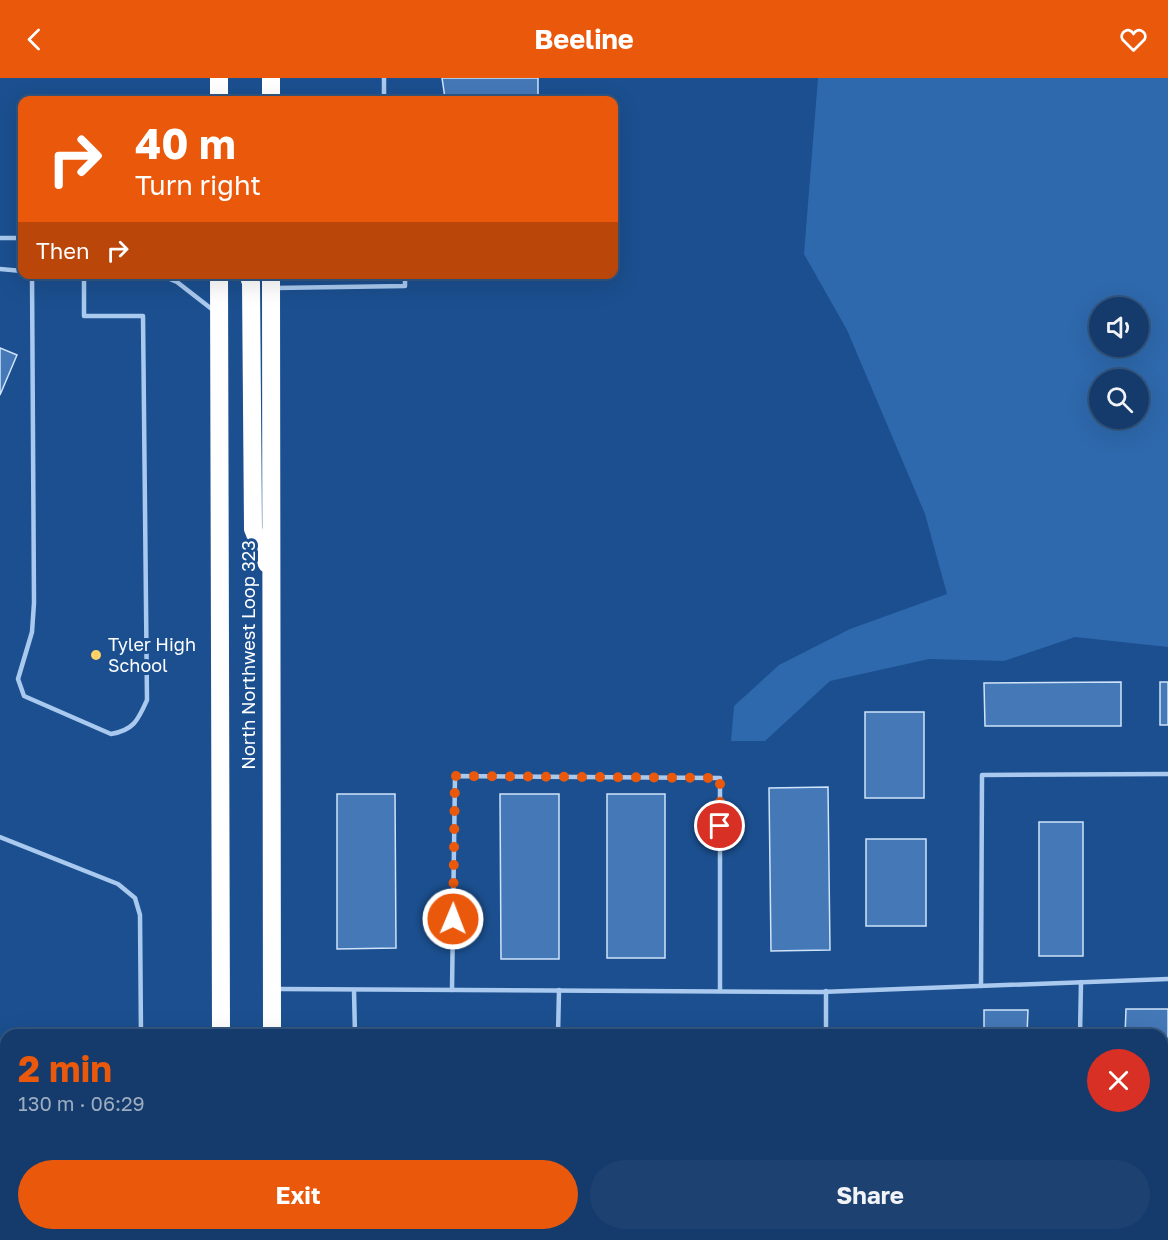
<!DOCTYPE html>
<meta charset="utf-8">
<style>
body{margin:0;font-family:"Golos Text",sans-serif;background:#1d4271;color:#f1f3f6;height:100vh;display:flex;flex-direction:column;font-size:22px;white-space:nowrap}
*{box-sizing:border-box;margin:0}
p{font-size:20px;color:#9dadc1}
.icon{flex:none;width:33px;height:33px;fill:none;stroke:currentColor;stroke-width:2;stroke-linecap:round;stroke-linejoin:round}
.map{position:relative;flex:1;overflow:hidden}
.drawer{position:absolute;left:0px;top:951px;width:1168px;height:212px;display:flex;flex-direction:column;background:#143b6b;border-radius:18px 18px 0 0;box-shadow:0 6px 24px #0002,0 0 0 2px #33557e}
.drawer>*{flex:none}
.hud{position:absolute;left:18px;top:18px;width:600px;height:183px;border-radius:12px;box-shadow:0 6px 24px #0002,0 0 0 2px #33557e;background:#ea580c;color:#fff;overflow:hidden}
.buttons{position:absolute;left:1089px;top:219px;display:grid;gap:12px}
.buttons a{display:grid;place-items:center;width:60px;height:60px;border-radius:50%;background:#143b6b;box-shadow:0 6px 24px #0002,0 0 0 2px #33557e;font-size:30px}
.pin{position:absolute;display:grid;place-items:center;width:51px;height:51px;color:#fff;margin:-26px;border:3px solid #fff;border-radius:50%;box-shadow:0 2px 6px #0007}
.me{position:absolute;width:66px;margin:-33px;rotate:1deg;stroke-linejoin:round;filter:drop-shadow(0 0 4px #0008)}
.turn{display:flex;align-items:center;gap:21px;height:126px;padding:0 18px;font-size:27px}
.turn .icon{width:78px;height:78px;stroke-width:2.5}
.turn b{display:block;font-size:42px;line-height:51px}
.then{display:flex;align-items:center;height:57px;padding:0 18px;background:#0003;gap:12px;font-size:22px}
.round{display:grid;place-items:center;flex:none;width:63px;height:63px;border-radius:32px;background:#1d4271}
.headline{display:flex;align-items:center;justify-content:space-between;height:102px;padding:0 18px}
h1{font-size:36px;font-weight:700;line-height:45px;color:#ea580c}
.action{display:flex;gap:12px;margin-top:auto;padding:12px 18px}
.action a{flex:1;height:69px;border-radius:36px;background:#ea580c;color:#fff;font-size:24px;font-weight:700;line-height:69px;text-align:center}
.action a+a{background:#1d4271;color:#f1f3f6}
header{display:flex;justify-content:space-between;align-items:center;height:78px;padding:0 18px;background:#ea580c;color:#fff;font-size:27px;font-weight:700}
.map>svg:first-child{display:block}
.green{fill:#2e69ad;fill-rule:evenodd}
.building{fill:#4478b7;stroke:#cfe3fa;stroke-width:1.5}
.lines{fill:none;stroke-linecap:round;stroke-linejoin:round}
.lane{stroke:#a9c9ee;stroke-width:4.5}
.highway{stroke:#fff;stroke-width:18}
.route{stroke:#ea580c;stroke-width:10;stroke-dasharray:0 18}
.poi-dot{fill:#ffd166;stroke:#1b4f8f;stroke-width:2}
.labels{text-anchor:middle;stroke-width:6;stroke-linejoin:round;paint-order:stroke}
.poi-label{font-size:18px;fill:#fff;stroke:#1b4f8f;text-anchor:start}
.street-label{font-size:18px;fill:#fff;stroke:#1b4f8f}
</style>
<header><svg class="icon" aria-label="back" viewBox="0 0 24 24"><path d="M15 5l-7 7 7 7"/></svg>Beeline<svg class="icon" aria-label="heart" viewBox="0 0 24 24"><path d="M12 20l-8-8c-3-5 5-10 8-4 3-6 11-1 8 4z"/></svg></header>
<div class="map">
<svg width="1168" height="1162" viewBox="0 0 1168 1162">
<rect width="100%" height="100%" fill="#1b4f8f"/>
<!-- green -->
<g class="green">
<path d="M818,0H1168V569L1075,559L1004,583L929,581L830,603L765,663H731L734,628L779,587L850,551L947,516L925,436L847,252L804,176ZM1100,230H1138V268H1100ZM1100,302H1138V340H1100Z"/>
<path d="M1163,1084H1168V1162H319V1156H1162Z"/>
</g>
<!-- building -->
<g class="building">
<path d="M442,0H538V21L459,22L445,20Z"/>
<path d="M0,270L17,277L0,317Z"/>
<path d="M1121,604V648H985L984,605Z"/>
<rect x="1160" y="604" width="8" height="43"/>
<rect x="865" y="634" width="59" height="86"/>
<path d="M828,709L830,872L771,873L769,710Z"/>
<path d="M337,716H395L396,870L337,871Z"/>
<path d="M500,716H559V881H501Z"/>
<rect x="607" y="716" width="58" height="164"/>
<rect x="1039" y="744" width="44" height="134"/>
<rect x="866" y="761" width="60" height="87"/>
<path d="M1126,931H1168V1066H1162V957H1125Z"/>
<path d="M984,932H1028L1027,957H984Z"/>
</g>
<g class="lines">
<!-- lane -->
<g class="lane">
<path d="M384,22V0"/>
<path d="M0,160H22"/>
<path d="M0,191L22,193"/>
<path d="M32,196L34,525L32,554L18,601L24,618L111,656C134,652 138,642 147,622L143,238H84V196"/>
<path d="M158,196L177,204L213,232"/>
<path d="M275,210L405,208V196"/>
<path d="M0,759L118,806L135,820L140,837L141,957"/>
<path d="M981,908L982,697L1168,696"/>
<path d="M278,911L821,914L1168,901"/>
<path d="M354,912L355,957"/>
<path d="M452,912L455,698L720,700V913"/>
<path d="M558,957L559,912"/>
<path d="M826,957V913"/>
<path d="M1080,957L1081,904"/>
<path d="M143,1156V1162"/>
</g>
<!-- highway -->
<g class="highway">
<path d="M219,0V22"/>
<path d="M271,22V0"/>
<path d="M219,196L221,957"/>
<path d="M248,196L251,205L253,451L267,486"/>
<path d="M271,196L272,957"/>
<path d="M222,1156V1162"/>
<path d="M271,1162V1156"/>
</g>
</g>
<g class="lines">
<!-- route -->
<path class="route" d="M453,841L455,698L720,700V748"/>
</g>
<!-- markers -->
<circle class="poi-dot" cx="96" cy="577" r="6"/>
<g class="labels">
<!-- poi labels -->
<g class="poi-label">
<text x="108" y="573">Tyler High<tspan x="108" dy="21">School</tspan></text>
</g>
<!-- street labels -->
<g class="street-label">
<text transform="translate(249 577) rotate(-90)" y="6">North Northwest Loop 323</text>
</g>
</g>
</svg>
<div class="buttons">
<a><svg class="icon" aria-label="sound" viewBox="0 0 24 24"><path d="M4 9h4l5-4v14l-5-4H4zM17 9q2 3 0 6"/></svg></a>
<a><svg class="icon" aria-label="search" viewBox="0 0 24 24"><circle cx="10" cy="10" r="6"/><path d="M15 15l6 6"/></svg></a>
</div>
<div class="pin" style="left:720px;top:748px;background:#d93025"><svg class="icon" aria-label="arrive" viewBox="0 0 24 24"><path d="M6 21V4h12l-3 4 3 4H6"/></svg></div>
<svg class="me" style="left:453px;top:841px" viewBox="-20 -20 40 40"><circle r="17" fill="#ea580c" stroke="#fff" stroke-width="3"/><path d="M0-11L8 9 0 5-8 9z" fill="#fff"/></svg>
<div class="hud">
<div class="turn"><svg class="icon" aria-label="right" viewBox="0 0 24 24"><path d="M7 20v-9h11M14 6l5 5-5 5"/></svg><div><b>40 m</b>Turn right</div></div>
<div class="then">Then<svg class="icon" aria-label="right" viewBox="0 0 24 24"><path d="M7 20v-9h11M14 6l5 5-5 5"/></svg></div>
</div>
<section class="drawer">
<div class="headline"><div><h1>2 min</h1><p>130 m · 06:29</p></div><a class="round" style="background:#d93025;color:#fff"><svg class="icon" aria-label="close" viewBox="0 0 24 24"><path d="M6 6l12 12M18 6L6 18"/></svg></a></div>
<div class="action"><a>Exit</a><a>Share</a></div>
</section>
</div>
